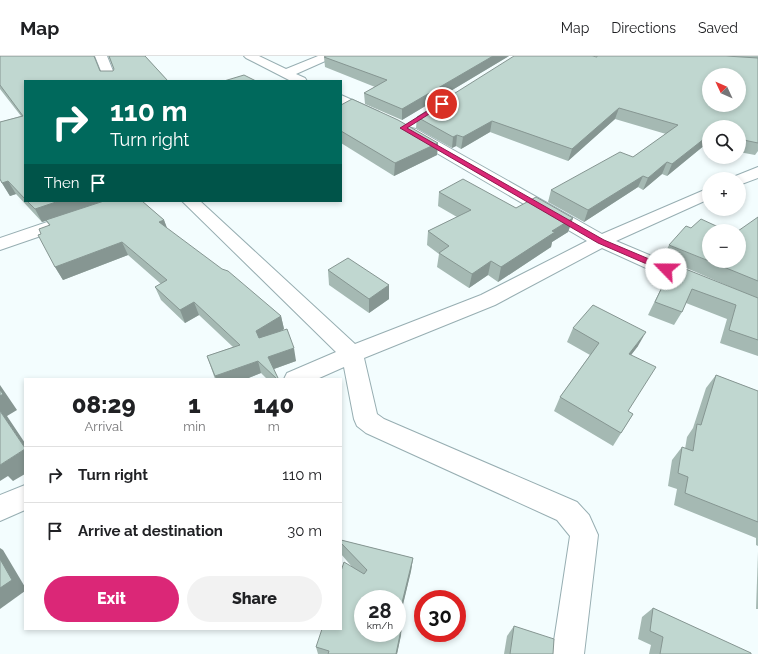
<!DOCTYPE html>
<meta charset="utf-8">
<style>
body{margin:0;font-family:Raleway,sans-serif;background:#f2f2f2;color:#202124;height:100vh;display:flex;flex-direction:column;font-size:15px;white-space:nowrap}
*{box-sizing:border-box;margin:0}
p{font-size:13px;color:#757577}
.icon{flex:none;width:22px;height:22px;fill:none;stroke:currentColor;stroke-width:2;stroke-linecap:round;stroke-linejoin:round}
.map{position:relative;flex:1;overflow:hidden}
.panel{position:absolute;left:24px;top:322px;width:318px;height:252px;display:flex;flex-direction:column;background:#fff;border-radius:0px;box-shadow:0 2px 6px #0003}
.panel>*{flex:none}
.hud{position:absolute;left:24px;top:24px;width:318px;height:122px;border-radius:0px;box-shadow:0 2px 6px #0003;background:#00695c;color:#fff;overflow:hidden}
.needle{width:26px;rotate:314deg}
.buttons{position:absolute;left:702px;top:12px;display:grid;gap:8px}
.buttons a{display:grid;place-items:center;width:44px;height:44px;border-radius:50%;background:#fff;box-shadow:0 2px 6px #0003;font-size:20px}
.speed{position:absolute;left:354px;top:534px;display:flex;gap:8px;font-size:20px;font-weight:700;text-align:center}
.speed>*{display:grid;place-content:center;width:52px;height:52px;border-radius:50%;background:#fff;box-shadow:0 2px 6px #0003;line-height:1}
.speed small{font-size:10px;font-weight:400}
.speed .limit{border:6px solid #d22;background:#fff;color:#111}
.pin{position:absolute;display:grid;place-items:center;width:34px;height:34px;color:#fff;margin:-17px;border:2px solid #fff;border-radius:50%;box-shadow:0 1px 4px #0007}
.me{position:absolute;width:44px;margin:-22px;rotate:293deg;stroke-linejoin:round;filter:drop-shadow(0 0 3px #0008)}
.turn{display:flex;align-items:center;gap:14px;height:84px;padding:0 20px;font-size:18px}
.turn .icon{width:52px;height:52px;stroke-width:2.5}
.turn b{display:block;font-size:28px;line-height:34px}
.then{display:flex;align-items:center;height:38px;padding:0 20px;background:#0003;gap:8px;font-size:15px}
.eta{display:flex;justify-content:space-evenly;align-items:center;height:68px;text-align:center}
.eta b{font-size:24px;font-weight:800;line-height:28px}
.primary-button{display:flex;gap:8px;margin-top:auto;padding:8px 20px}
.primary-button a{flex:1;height:46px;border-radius:24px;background:#db2777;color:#fff;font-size:16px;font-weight:800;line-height:46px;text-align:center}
.primary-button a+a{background:#f2f2f2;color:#202124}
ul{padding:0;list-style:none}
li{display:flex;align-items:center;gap:12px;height:56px;padding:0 20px;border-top:1px solid #e0e0e0}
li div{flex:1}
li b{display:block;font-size:15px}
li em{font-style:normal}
header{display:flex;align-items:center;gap:24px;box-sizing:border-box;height:56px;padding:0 20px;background:#fff;border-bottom:1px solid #e0e0e0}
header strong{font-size:19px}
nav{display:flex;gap:22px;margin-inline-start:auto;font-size:14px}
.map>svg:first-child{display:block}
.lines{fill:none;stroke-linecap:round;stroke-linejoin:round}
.street-casing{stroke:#97aeb2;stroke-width:2}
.street{fill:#fff;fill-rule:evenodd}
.wall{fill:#a5b9b3}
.shaded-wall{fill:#869692}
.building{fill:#c0d7d0;stroke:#869692;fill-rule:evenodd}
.route{fill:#db2777;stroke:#8e194d}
</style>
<header>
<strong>Map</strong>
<nav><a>Map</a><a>Directions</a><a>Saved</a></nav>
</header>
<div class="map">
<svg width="758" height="598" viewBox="0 0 758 598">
<rect width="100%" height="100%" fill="#f3fdfe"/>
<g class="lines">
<!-- street casing -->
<g class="street-casing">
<g id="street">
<path d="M95,0H107L117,25H105Z"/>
<path d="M244,0H259L286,13L318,0H334L332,2L296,18L305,22L307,25H291L246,2Z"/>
<path d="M341,39L379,56L381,59L379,62H369L341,48Z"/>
<path d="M411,72L416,73L602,178L709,132V143L616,185L704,222L707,227L704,232L697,234L690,232L602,192L495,249L364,302L377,358L384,363L577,446L589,459L598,479L584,598H552L570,480L557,464L366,377L357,370L354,363L344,311L317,323H284L287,317L336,296L182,145H200L355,288L481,239L587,185L406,79L404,76L406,73Z"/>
<path d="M758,111V122L739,129V123H732L733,121Z"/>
<path d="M109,145H133L131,149L0,194V182Z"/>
<path d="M25,429V454L0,465V439Z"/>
</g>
</g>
<!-- street -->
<use href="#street" class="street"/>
</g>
<!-- wall -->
<g class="wall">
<path d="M0,0L100,15H113L114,14L108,0H145L168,25H25V145H142L164,164L167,173L281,260L284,273L281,275L296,305L274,313L278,323H267L261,317L246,323H215L207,300L233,291L199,259L185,267L161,244L155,231L161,228L128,199L63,224L55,211L41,178L49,169L46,165L42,166L16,138L10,140L0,124V66L21,60L0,33Z"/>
<path d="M509,0L402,64L365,48L364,37L375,31L325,11L324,1Z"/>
<path d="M595,0H758V2H752H758V95L755,99L739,96V71H709V89L706,88L667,120L662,118L643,134L638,131L584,166L548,146L551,134L633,101L666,78L615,63L568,105L490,76L461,93L456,90L452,92L416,72L417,61L595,1Z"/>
<path d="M341,49L438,87L437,99L394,120L341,87Z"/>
<path d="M439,136L516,152L573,162L568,176L552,186L551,191L498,226L488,219L469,232L437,211L439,198L427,189L428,175L457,161L438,150Z"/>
<path d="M758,161V300L720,287L727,263L686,247L682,256L674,269L648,259L673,208L754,241L663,202L669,189L709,205Z"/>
<path d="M328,214L389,229V243L369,257L329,229Z"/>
<path d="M573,272L638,290L631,299L628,356L633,358L613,390L554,355L560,341L590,299L567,286Z"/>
<path d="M716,319L758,335V490L756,489V482L674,449L677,433L668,430L672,404L682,391L685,393L687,381L693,372L706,332Z"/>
<path d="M341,484L413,502L411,515L398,568L401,579L397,598H318L316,591L353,512L341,498Z"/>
<path d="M758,496V553H756Z"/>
<path d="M653,552L751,598H649L651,589L638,583L642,561Z"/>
<path d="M514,570L553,598H504L507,580Z"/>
</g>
<!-- shaded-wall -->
<g class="shaded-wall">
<path d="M493,0H509L402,64V53Z"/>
<path d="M619,52L615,63L568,105L572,93Z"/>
<path d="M492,65L490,76L461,93L463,81Z"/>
<path d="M457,79L456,90L452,92L453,81Z"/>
<path d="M709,79V82L706,88L667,120L672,108Z"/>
<path d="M438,87L437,99L394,120L395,107Z"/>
<path d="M667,106L662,118L643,134L648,122Z"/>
<path d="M643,120L638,131L584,166L588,154Z"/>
<path d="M8,125L16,138L10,140L2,127Z"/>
<path d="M59,145H104L42,166L35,153Z"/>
<path d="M573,162L568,176L552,186L551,191L498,226L501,211L552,175Z"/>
<path d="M164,164L169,177L159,166Z"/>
<path d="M122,186L128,199L63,224L55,211Z"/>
<path d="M491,205L488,219L469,232L472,218Z"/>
<path d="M389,229V243L369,257V243Z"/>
<path d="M194,246L199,259L185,267L180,254Z"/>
<path d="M281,260L284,273L259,288L256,275Z"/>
<path d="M646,276L638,290L621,312L629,298Z"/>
<path d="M294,292L296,305L271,314L268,301Z"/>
<path d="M258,305L261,317L246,323H216L215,320Z"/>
<path d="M0,329L17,354L7,360L25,387V392L0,355Z"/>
<path d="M25,393V418L13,425L8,420L0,425V409Z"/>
<path d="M0,492L3,494L25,531V535L0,553Z"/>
<path d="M413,502L411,515L397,574V567Z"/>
<path d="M402,569L401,579L397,598H396Z"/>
</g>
<!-- building -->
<g class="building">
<path d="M0,0H94L100,15H113L114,13L109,0H145L168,25H25V143L8,125L2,127L0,123V66L23,60L0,29Z"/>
<path d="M326,0H493L402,53L364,37L387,24L324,1Z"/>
<path d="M514,0H592L597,1V0H726L758,2V87L739,83V71H709V79L672,108L667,106L648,122L643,120L588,154L551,134L620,96L633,101L678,69L619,52L572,93L492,65L463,81L457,79L453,81L417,61ZM709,19H739V49H709Z"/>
<path d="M244,19L256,25H224Z"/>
<path d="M352,43L398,64L438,87L395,107L341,75V49Z"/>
<path d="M463,123L516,152L536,141L573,162L552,175L555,176L501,211L491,205L472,218L439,197L449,190L428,175L471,154L439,136Z"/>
<path d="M27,145H59L35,153Z"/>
<path d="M104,145H142L164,164L159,166L222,213L228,215L281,260L256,275L259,282L287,273L294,292L268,301L278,322L277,323L258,305L215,320L207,300L240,289L194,246L180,254L155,231L167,224L122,186L55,211L38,179L41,178L39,173L50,169L46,164Z"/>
<path d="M758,161V225L709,205H739V175H738Z"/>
<path d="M701,163L727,175H709V205L669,189L686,170L691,172Z"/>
<path d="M348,202L389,229L369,243L328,214Z"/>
<path d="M673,208L758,242V284L729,274L736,249L692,233L682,256L655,246Z"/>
<path d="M593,249L646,276L629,298L656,311L628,355L633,358L621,377L560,341L599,287L573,272Z"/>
<path d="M716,319L758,335V466L685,437L688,421L678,417L682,391L693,395L697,368L701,369Z"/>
<path d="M0,334L3,338L0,340Z"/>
<path d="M0,355L25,392V393L0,409Z"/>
<path d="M341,484L413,502L397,567V543H363V577H397V568L402,569L396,598H328L329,595L316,591L322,573H341V515L344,506L364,518L367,514L341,487Z"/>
<path d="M0,503L12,524L0,532Z"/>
<path d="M653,552L751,597V598H660L663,581L650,575Z"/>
<path d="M514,570L554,583L553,598H510Z"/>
</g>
<!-- route -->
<path class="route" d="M440,47L445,48L407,72L604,184L668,211V215H663L598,187L400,72Z"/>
</svg>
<div class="buttons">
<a><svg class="needle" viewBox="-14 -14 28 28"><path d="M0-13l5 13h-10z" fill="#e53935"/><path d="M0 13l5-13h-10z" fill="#757577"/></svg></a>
<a><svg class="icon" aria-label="search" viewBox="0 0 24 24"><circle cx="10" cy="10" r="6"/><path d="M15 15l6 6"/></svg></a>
<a>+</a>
<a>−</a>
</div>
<div class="speed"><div>28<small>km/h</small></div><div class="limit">30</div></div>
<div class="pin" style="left:442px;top:48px;background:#d93025"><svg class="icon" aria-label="arrive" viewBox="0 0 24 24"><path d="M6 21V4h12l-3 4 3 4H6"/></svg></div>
<svg class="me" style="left:666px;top:213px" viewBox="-20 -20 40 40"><circle r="19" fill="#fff"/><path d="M0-13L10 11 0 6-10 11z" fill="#db2777"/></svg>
<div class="hud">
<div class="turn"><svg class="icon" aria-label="right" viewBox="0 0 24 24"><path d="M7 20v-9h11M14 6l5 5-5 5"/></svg><div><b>110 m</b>Turn right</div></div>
<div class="then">Then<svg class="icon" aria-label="arrive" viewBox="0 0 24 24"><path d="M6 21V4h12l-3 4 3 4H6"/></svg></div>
</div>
<section class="panel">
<div class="eta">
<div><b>08:29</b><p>Arrival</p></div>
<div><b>1</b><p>min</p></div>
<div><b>140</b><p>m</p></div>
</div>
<ul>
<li><svg class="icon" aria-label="right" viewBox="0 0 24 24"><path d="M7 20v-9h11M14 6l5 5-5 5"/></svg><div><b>Turn right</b></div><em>110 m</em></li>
<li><svg class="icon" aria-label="arrive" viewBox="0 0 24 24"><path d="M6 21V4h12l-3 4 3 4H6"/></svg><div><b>Arrive at destination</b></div><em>30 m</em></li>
</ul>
<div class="primary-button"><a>Exit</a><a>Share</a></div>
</section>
</div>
